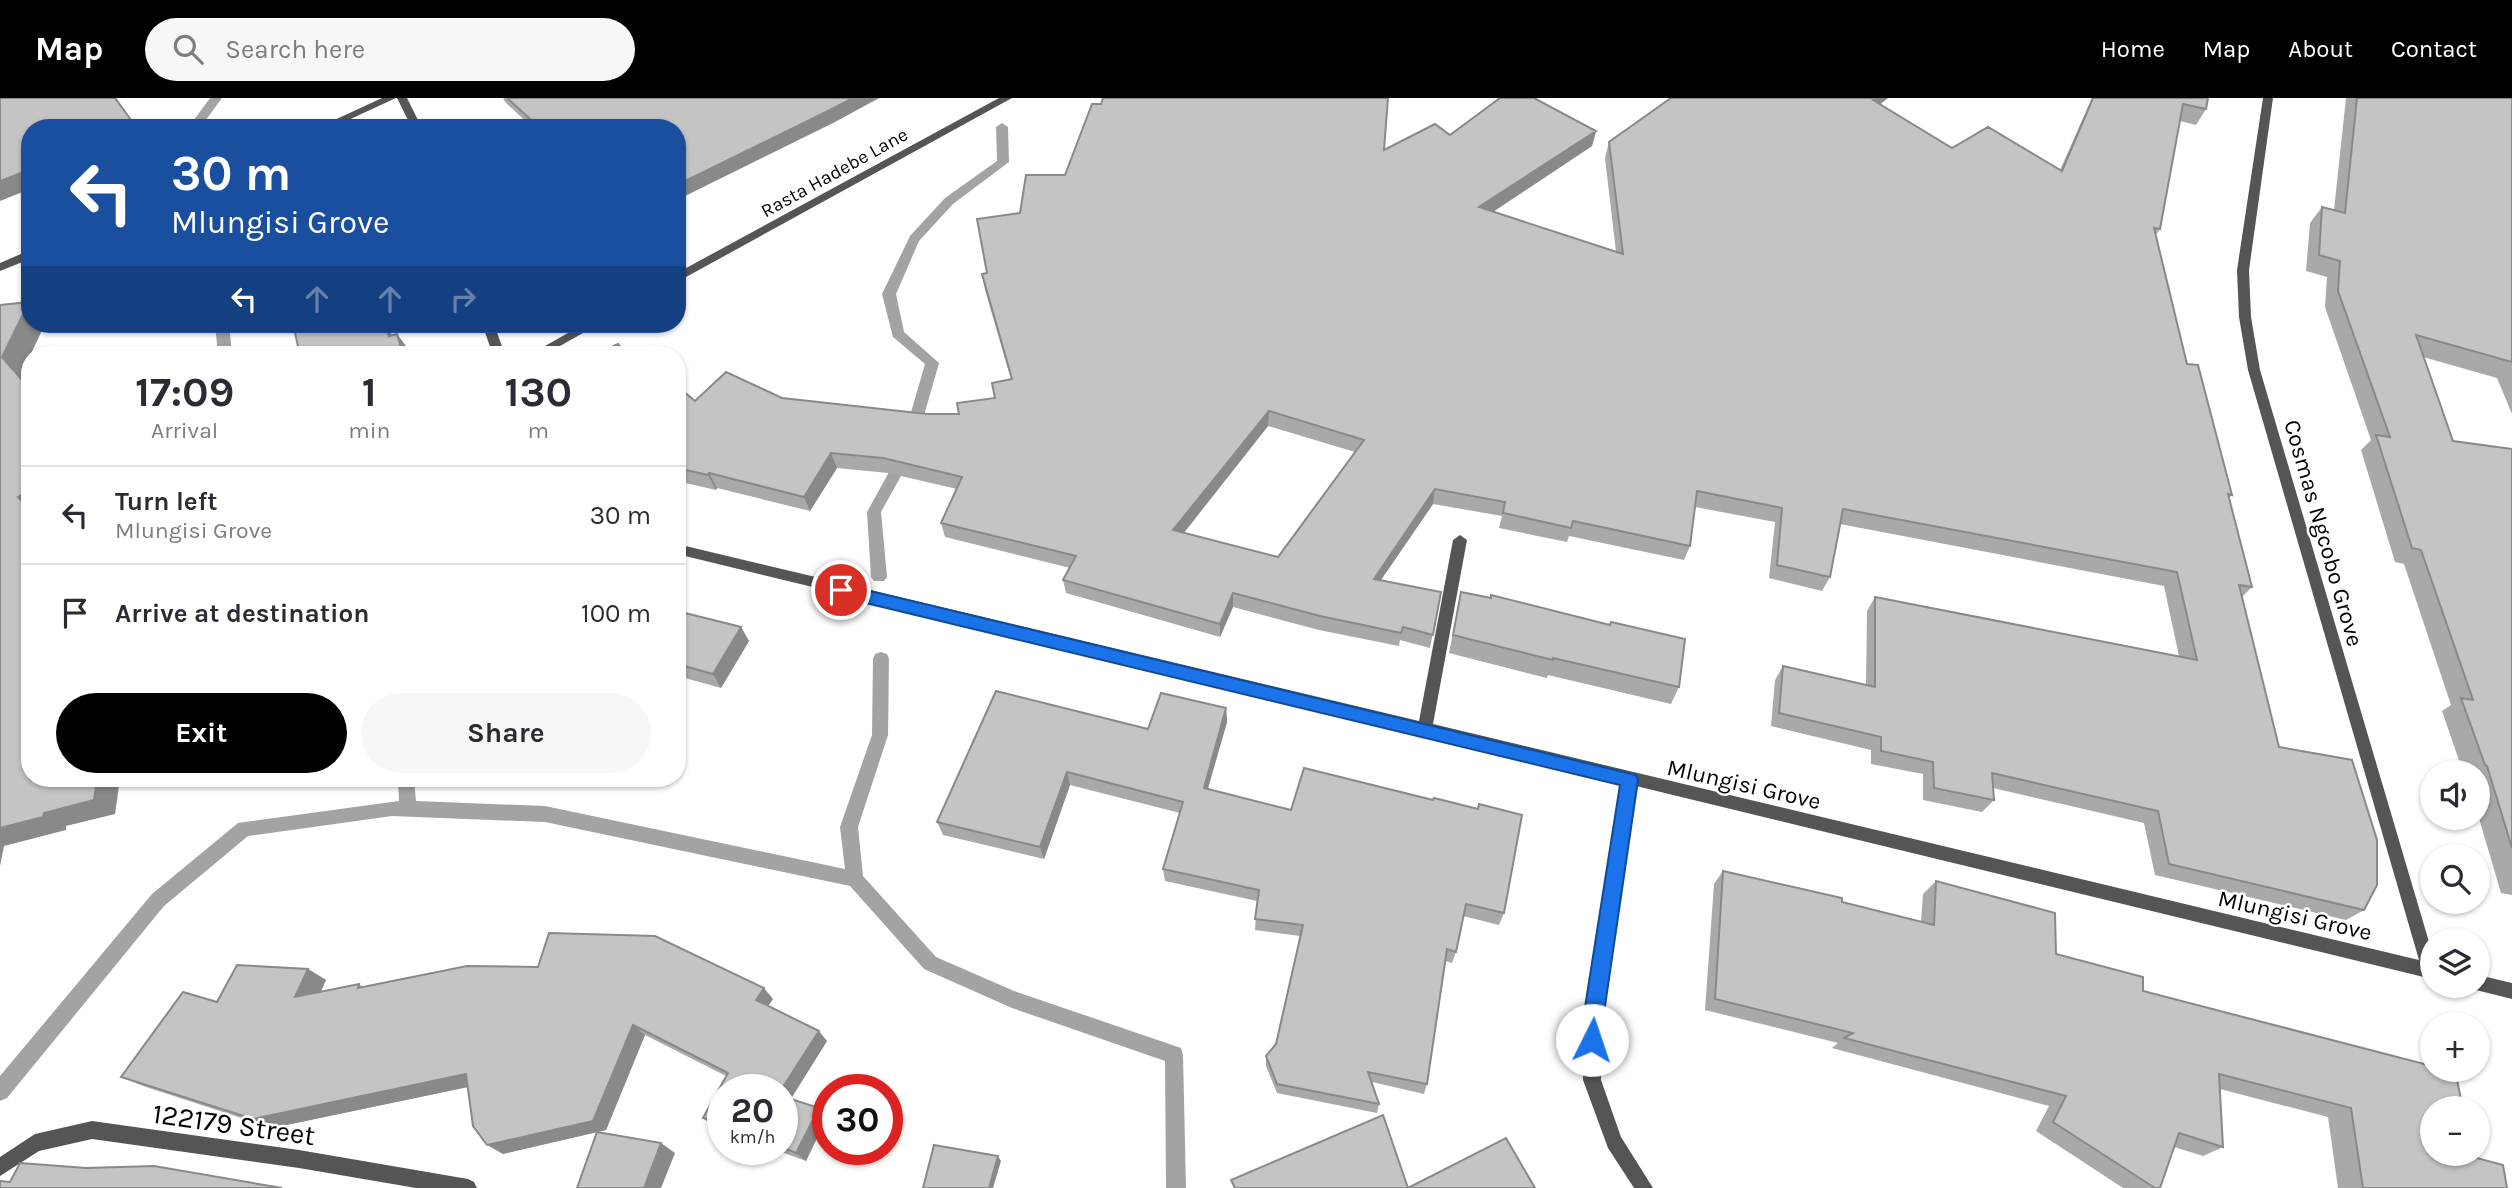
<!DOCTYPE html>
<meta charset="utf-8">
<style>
body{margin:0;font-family:Karla,sans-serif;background:#f7f7f7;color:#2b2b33;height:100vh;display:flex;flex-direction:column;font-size:26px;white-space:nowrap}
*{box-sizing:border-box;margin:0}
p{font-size:23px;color:#7c7c81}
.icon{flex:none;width:38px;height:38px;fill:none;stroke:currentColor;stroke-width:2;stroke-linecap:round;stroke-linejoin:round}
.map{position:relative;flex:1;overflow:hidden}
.side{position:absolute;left:21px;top:248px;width:665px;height:441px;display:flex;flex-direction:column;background:#fff;border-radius:28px;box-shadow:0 2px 5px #0004}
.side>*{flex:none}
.top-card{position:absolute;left:21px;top:21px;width:665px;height:214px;border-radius:28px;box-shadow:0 2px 5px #0004;background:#1a4fa0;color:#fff;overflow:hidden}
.fabs{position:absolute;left:2420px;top:662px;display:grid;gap:14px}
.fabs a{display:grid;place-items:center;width:70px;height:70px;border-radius:50%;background:#fff;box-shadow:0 2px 5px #0004;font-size:35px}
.speed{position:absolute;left:707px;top:976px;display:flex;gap:14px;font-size:35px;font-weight:700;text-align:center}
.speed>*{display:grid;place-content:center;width:91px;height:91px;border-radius:50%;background:#fff;box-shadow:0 2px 5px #0004;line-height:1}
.speed small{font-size:18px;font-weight:400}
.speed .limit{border:10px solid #d22;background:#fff;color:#111}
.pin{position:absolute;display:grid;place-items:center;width:60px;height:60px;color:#fff;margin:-30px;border:4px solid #fff;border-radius:50%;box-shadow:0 2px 7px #0007}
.me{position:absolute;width:77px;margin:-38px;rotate:4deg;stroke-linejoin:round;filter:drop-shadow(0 0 5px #0008)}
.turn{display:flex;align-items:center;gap:24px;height:147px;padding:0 35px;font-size:32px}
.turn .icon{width:91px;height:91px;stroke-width:2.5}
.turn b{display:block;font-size:49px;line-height:60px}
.lanes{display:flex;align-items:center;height:66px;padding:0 35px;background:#0003;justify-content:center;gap:35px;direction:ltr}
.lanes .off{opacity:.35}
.eta{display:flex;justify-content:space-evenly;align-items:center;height:119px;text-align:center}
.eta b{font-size:42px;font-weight:700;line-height:49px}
.primary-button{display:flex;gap:14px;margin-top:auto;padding:14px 35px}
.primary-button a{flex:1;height:80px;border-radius:42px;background:#000;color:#fff;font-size:28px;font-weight:700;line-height:80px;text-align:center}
.primary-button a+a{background:#f7f7f7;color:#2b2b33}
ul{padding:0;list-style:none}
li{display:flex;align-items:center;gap:21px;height:98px;padding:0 35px;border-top:2px solid #e1e1e2}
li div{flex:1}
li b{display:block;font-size:26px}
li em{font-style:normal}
header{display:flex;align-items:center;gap:42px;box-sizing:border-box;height:98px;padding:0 35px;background:#000;color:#fff}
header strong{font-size:33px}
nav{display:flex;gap:38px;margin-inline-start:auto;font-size:24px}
.search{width:490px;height:63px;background:#f7f7f7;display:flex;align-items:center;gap:18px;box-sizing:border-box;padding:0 24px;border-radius:38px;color:#7c7c81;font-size:26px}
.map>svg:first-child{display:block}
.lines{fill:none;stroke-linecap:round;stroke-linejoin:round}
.stream{fill:#a3a3a3;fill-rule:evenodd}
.minor{fill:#555;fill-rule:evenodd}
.wall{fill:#a9a9a9;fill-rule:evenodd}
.shaded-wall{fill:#898989}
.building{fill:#c4c4c4;stroke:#898989;stroke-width:2;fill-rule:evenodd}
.route{fill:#1a73e8;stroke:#114b97;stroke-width:2}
.labels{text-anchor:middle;stroke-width:5;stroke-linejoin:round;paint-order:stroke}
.far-street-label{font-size:19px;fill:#000;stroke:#fff}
.street-label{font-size:23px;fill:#000;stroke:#fff}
.near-street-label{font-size:28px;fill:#000;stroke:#fff}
</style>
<header>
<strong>Map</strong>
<div class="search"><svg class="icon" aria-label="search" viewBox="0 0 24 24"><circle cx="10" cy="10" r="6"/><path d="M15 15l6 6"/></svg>Search here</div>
<nav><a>Home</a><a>Map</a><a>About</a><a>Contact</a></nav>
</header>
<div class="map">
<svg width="2512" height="1090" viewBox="0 0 2512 1090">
<rect width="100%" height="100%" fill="#fff"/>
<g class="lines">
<!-- stream -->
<g class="stream">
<path d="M210,0H222L200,30H188Z"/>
<path d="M1002,25L1008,29L1009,64L953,106L919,143L896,196L904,234L939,265L919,335L912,340L905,335L925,266L893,239L882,196L910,138L945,100L997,63L996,29Z"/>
<path d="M215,226H229L232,257H218Z"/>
<path d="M904,355L911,360L881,414L887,479L884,483H874L871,479L867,414L899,356Z"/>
<path d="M881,554L887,556L889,561L888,637L858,729L863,778L936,859L1014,893L1181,950L1183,957L1186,1090H1166L1165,963L1012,910L924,871L850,788L545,724L392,718L248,738L164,808L7,1000L0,1003V978L152,796L238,725L399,703L398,681H414L416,703L545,708L845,771L840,729L872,637L873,561L875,556Z"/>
</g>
<!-- minor -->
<g class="minor">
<path d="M382,0H396L331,30H317Z"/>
<path d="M397,0H407L422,30H412Z"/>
<path d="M999,0H1012L677,184V175Z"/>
<path d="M2263,0H2273L2249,172L2251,219L2260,272L2432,854V881L1636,688L1600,922L1601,982L1621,1039L1653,1090H1634L1608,1050L1583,982L1584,922L1622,685L1428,638L1424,639L1418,636L677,456V446L1419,623L1453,442L1460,437L1467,442L1433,626L2419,862L2248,272L2239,219L2237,172Z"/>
<path d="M30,152V161L0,173V165Z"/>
<path d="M482,226H494L505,257H493Z"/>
<path d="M584,226H599L544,257H529Z"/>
<path d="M2478,877L2512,885V901L2472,891L2471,887H2478Z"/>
<path d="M92,1023L299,1052L468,1081L474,1084L477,1090H416L299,1070L92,1041L39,1053L0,1078V1059L35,1036Z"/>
</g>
</g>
<!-- wall -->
<g class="wall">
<path d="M503,0H879L831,26L677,30H533L505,4Z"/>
<path d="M2092,0H2208L2206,11L2196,27L2180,23L2160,131L2156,137L2187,266L2232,397L2229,400L2252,489L2242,499L2279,649L2364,812L2346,822L2155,777L2144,725L1993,690L1994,702L1982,714L1923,702V676L1871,666V652L1771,628L1775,582L1783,568L1866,587L1867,513L1875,499L2179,558L2164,488L1840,426L1830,479L1822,493L1769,480L1775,424L1695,409L1690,448L1684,462L1569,438L1567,444L1499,430L1502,418L1433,406L1381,482L1441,494L1430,550L1400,542L1399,548L1319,532L1233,509L1220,539L1066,495L1063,482L1070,470L945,439L941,425L957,391L888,375L837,370L810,413L717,390L716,392L677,383V288L695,303L782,300L927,316H959L995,300L1011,281L985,192L982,176L987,175L1020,115L1065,77L1384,52L1450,37L1596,33L1592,48L1493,114L1616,154L1605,60L1609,44L1880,7L1952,50L2060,72ZM1268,328L1355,354L1278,459L1184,435Z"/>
<path d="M2346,0H2512V316L2497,280L2423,259L2453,343L2512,351V797L2501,795L2478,717V674H2463L2442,613L2451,607L2404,466L2395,464L2361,352L2371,342L2325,209L2327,179L2306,173L2310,125L2322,109L2334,112Z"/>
<path d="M1461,494L1679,589L1671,606L1548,577L1547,580L1449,555Z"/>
<path d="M677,513L741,529L749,543L721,590L685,580L677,591Z"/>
<path d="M1226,610L1227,624L1208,691L1504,815L1499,827L1463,818L1456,854L1452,865L1445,863L1427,986L1424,996L1372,984L1379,1006L1377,1015L1277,995L1266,968V958L1276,946L1300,838L1255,832L1257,803L1165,783L1163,771L1180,715L1070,687L1044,761L943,737L937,724L1148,631Z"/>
<path d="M1723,773L1921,824L1923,796L1936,783L2056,856L2143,893L2473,1059L2507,1090H2338L2328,1019L2220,991L2223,1049L2203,1058L2174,1049L2160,1090H2123L2036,1033L2049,1008L1832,950L1838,945L1705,912L1714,786Z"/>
<path d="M308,871L326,882L321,894L359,886L363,889L773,901L768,908L827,943L791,1001L827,1019L806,1063L776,1052H782V992H723V1032L714,1029L703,1020L726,978L645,937L606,1032L503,1056L468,989L272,1030L143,988L121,979L217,904Z"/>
</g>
<!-- shaded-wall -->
<g class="shaded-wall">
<path d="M115,0H116L137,30H111Z"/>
<path d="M853,0H879L831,26L677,102V87Z"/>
<path d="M1876,0H1888L1866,18L1873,2Z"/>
<path d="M1596,33L1592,48L1476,125L1479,109Z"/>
<path d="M30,61V91L0,103V83L24,63Z"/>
<path d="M29,204L30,226H45L21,277L30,287V291L2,259Z"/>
<path d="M384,226H387L398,251L389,238Z"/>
<path d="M397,236L406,248L408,257H403Z"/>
<path d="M1269,313L1268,328L1174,447L1173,432Z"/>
<path d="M831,355L837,370L810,413L804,399Z"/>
<path d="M709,375L717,390L716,392L708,377Z"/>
<path d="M1435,391L1433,406L1372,495L1374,481Z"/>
<path d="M30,392V412L18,399Z"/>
<path d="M1233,495V509L1220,539V526Z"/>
<path d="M741,529L749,543L721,590L713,576Z"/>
<path d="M677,569L685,580L677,591Z"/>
<path d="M1226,610L1227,624L1204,703V690Z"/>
<path d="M1067,674L1070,687L1044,761L1040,749Z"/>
<path d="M97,681H120L115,716L66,728V732L4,748L0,768V730L44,715Z"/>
<path d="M308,871L326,882L313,909L295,899Z"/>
<path d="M764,890L773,901L765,912L756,902Z"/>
<path d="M633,927L645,937L606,1032L503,1056L487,1047Z"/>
<path d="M819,933L827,943L788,1005L782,1000V992H781Z"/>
<path d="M466,976L482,986L272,1030L253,1021Z"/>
<path d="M819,1010L827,1019L806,1063L796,1055Z"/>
<path d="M661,1045L675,1055L661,1090H644Z"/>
<path d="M998,1058L1001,1063L993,1090H989Z"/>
</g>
<!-- building -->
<g class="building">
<path d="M0,0H115L131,22L111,30H30V61L24,63L29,72L0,83Z"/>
<path d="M507,0H853L828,13L677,87V30H540Z"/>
<path d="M1103,0H1388L1384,52L1435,26L1450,37L1500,0H1534L1596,33L1479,109L1623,156L1609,44L1671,0H1876L1873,2L1952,50L1988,29L2062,73L2093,0H2208L2206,11L2183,6L2160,131L2154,130L2187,266L2198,267L2232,397L2228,396L2252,489L2239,487L2279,649L2352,662L2377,742V787L2364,812L2169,766L2158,713L1992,675L1994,702L1934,690L1933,664L1881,653V639L1779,615L1783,568L1875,589V499L2197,562L2177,474L1843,411L1830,479L1777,467L1782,410L1697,393L1690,448L1573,423L1571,430L1503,415L1505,404L1435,391L1374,481L1441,494L1433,537L1403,529L1401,535L1320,518L1233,495L1220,526L1063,482L1076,458L941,425L962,379L883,360L831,355L804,399L709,375L708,377L677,370V288L695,303L726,274L782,300L927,316H959L957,305L995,300L992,285L1012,281L982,176L987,175L977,121L1020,115L1026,77H1065L1092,6H1101ZM1269,313L1364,342L1278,459L1173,432Z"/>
<path d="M2357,0H2512V264L2416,237L2453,343L2512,351V750L2487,668L2485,667L2461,600L2473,602L2421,452L2412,450L2376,337L2390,339L2338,193L2340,163L2319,157L2322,109L2345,115Z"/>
<path d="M29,204L2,259L30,291V317L27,318L30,321V392L18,399L30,412V681H97L94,702L44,715L43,719L0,730V207Z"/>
<path d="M293,226H384L389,238L397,236L403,257H300Z"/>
<path d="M618,246L627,257H594Z"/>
<path d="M1461,494L1491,500V497L1610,527L1611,524L1685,541L1679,589L1553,560V562L1453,537Z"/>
<path d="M677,513L741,529L713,576L677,566Z"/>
<path d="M996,593L1148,631L1161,595L1226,610L1204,690L1291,712L1304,670L1433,702L1434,700L1478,711L1479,706L1522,717L1504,815L1466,806L1456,854L1447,851L1427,986L1368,974L1379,1006L1277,986L1266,958L1276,946L1303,827L1255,821L1259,792L1163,771L1183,704L1067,674L1040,749L937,724Z"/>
<path d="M1723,773L1842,800V804L1934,827L1936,783L2055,815L2056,856L2143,879V893L2432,968V971H2447L2455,973L2463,1010H2432V1055H2472L2473,1059L2503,1067L2507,1090H2363L2351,1010L2219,976L2223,1049L2179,1035L2160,1090H2155L2053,1024L2066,998L1844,940L1853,935L1715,901Z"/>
<path d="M549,835L655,838L764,890L756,902L819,933L781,992H723V1027L703,1020L728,975L633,927L593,1023L487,1047L473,1028L466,976L253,1021L121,979L183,894L217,904L237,867L308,871L295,899L359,886L358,890L467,868L538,869Z"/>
<path d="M782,998L819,1010L796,1055L782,1049Z"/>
<path d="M1383,1017L1408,1090L1506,1040L1535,1090H1235L1231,1082Z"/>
<path d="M597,1034L661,1045L644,1090H577Z"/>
<path d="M934,1047L998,1058L989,1090H923Z"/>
<path d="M20,1065L86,1070L154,1068L282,1090H0V1083L10,1084Z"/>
</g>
<!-- route -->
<path class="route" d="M841,486L1636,677L1638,682L1599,949L1592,952L1586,949L1583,942V922L1620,687L841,499L833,492Z"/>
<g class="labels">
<!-- far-street labels -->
<g class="far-street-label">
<text transform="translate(834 74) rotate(-29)" y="7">Rasta Hadebe Lane</text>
</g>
<!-- street labels -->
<g class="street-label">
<text transform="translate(2324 435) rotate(74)" y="8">Cosmas Ngcobo Grove</text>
<text transform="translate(1744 686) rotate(13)" y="8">Mlungisi Grove</text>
<text transform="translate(2295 817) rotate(13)" y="8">Mlungisi Grove</text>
</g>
<!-- near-street labels -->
<g class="near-street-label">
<text transform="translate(234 1026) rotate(8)" y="10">122179 Street</text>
</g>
</g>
</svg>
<div class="fabs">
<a><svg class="icon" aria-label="sound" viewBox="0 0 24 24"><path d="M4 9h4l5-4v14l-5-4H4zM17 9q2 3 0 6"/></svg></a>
<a><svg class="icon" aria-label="search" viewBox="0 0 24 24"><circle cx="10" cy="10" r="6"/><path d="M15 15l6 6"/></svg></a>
<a><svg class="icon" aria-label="layers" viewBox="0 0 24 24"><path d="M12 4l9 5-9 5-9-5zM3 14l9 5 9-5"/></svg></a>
<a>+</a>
<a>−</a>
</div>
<div class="speed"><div>20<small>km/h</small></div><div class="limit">30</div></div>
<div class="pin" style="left:841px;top:492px;background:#d93025"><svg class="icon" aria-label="arrive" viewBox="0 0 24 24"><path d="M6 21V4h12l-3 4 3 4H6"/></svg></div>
<svg class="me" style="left:1592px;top:942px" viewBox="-20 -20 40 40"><circle r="19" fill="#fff"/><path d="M0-13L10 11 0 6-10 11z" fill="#1a73e8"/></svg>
<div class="top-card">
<div class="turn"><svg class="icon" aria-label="left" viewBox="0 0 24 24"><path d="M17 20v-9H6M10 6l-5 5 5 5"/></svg><div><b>30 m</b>Mlungisi Grove</div></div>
<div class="lanes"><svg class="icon" aria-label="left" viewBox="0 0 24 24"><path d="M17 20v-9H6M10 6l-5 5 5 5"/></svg><svg class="icon off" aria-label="ahead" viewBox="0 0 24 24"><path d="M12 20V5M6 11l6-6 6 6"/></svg><svg class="icon off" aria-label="ahead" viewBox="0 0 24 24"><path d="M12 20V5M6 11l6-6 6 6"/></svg><svg class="icon off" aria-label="right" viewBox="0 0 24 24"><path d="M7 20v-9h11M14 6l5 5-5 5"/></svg></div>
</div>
<section class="side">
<div class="eta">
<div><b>17:09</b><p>Arrival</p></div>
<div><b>1</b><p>min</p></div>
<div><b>130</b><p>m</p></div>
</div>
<ul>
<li><svg class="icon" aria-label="left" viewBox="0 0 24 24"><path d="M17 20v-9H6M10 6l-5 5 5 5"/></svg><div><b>Turn left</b><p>Mlungisi Grove</p></div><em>30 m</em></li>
<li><svg class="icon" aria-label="arrive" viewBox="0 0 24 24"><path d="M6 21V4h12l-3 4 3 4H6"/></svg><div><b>Arrive at destination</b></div><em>100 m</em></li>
</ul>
<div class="primary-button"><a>Exit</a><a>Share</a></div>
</section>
</div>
